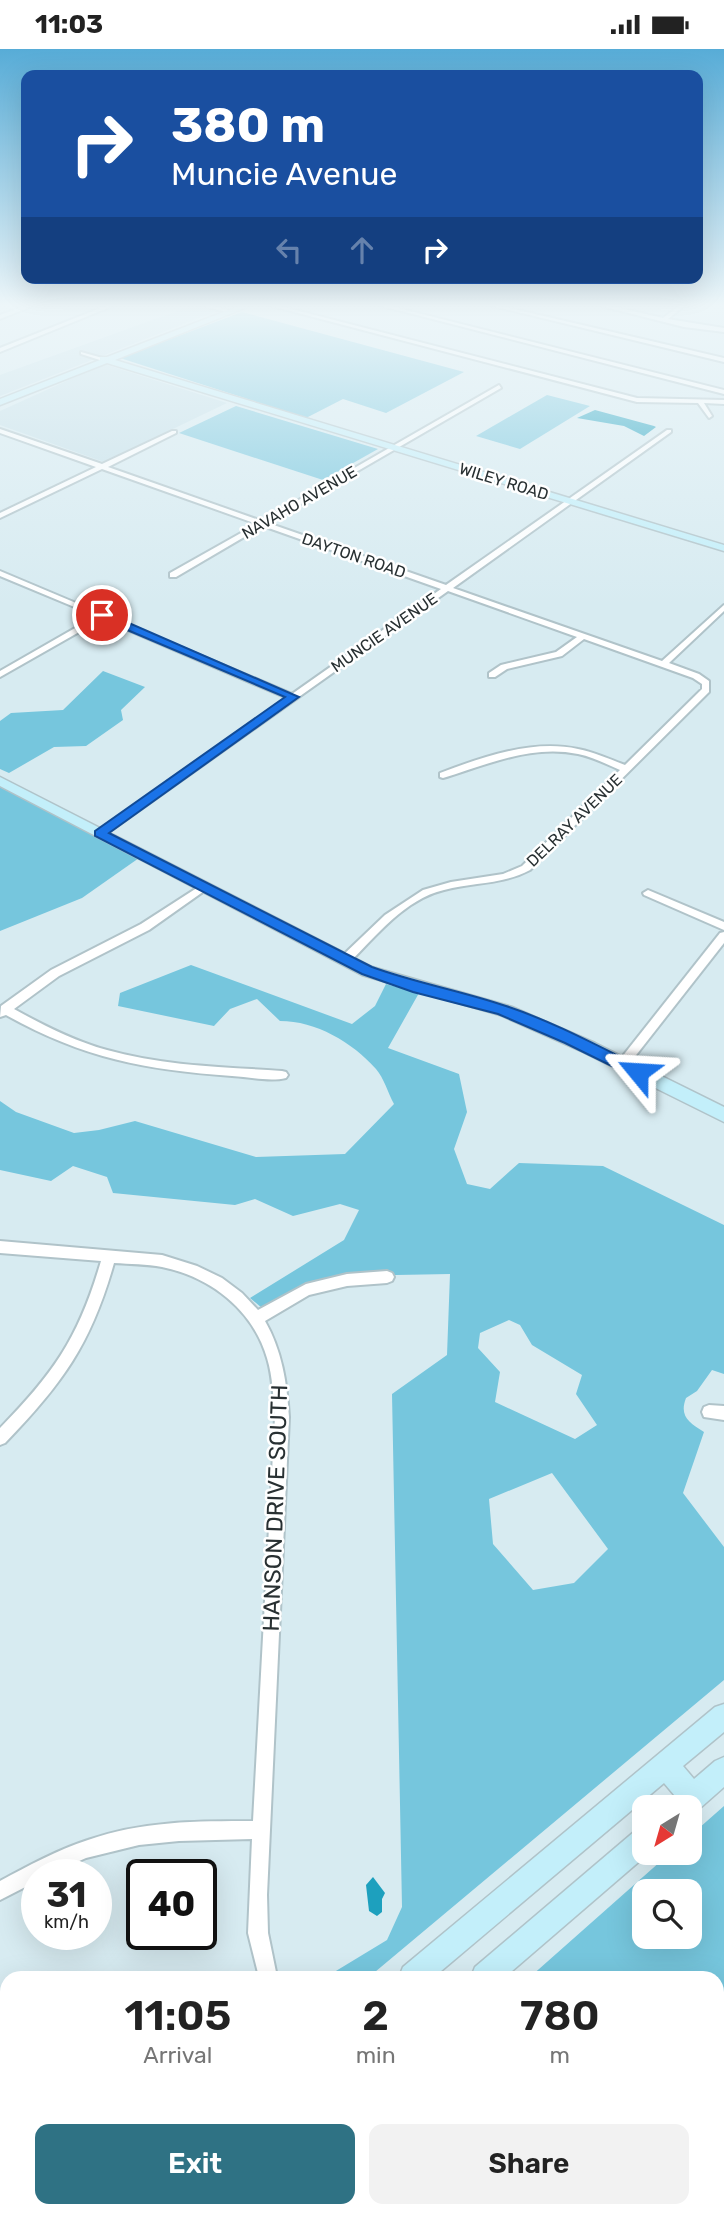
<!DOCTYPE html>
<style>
body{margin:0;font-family:Rubik,sans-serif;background:#f2f2f2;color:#222;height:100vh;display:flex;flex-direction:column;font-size:26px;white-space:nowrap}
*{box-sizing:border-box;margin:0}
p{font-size:23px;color:#767676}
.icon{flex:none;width:38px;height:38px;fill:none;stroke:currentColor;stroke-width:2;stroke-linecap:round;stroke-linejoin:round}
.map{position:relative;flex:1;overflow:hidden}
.details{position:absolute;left:0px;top:1922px;width:724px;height:247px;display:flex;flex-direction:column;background:#fff;border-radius:21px 21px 0 0;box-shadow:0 7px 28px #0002}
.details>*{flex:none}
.banner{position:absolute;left:21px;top:21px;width:682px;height:214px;border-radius:14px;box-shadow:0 7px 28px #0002;background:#1a4fa0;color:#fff;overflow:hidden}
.needle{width:46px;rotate:217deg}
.fabs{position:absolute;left:632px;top:1746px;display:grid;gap:14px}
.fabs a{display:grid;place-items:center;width:70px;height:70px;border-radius:14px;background:#fff;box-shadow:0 7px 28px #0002;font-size:35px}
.speed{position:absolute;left:21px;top:1810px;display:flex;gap:14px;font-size:35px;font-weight:700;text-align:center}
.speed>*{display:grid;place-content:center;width:91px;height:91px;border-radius:50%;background:#fff;box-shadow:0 7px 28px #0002;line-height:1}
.speed small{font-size:18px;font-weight:400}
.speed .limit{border:4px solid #111;border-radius:10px;background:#fff;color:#111}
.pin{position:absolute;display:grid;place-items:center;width:60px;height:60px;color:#fff;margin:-30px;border:4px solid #fff;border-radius:50%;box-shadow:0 2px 7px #0007}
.me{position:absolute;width:77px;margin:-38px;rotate:297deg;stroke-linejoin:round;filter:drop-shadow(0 0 5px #0008)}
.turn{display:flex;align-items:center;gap:24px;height:147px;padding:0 35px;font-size:32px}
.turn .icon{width:91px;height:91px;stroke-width:2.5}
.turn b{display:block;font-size:49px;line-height:60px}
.lanes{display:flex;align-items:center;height:66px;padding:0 35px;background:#0003;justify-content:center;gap:35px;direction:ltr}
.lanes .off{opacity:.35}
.eta{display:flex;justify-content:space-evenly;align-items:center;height:119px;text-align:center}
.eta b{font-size:42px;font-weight:600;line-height:49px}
.button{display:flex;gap:14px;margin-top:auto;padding:14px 35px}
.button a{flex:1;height:80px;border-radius:14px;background:#2f7284;color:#fff;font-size:28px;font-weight:600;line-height:80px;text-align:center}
.button a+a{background:#f2f2f2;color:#222}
.status{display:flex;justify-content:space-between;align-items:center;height:49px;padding:0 35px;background:#fff;direction:ltr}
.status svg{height:19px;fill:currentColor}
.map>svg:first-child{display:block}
.built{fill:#c4dfe8}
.green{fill:#76c6dd;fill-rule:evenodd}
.water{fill:#1da0be}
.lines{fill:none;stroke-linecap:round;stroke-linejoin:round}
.street-casing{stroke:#b0c3c9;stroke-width:4}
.secondary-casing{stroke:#b0c3c9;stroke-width:3}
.street{fill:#fff;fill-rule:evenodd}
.secondary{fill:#c3effa;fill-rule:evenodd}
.route{fill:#1a73e8;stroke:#114b97;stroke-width:2}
.labels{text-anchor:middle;stroke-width:5;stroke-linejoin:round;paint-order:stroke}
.far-street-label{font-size:16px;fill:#283032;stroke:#fff}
.near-street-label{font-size:23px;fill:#283032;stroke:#fff}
</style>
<div class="status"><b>11:03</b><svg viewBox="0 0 49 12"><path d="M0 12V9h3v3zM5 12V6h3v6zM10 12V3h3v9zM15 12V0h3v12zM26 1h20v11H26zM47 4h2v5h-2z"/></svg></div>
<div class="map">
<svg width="724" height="2168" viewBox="0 0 724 2168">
<rect width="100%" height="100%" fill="#d7ebf1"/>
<!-- built -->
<g class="built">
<path d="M194,256L214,263L0,347V326Z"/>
<path d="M102,316H107L227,354L104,413L0,376V362Z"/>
<path d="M257,2161H456L463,2168H249Z"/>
</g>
<!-- green -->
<g class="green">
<path d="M242,263L464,323L386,364L343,350L306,369L120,309Z"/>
<path d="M547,346L590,357L520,400L476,387Z"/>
<path d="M236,357L378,400L323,431L179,384Z"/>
<path d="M103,622L145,638L121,661L123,671L86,697L54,698L9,724L0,720V672L11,664L63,661Z"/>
<path d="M0,738L139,809L82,849L0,882Z"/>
<path d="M191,916L352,975L375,957L386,935L419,944L388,999L459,1025L467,1063L454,1100L467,1135L490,1140L519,1114L603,1117L724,1176V1325L712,1321L697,1342L686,1349C679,1367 689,1374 704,1383L683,1444L724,1498V1631L369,1928H326L387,1891L402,1858L392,1345L447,1306L450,1225L342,1227L268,1260L262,1259L250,1249L344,1191L359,1161L340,1155L293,1167L255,1150L235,1156L113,1144L107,1128L73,1117L51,1132L0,1121V1052L16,1063L74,1084L99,1081L135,1072L256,1108L345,1105L394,1055C388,1044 384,1029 376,1020C352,993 316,972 280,972L257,950L230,960L214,977L118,957L120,944ZM509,1271L520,1276L532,1296L582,1326L576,1345L597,1376L575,1390L495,1353L500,1323L478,1299L480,1284ZM552,1424L608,1500L574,1534L533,1541L493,1495L489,1450Z"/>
<path d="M724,1757V2168H463L456,2161H718V1928H530L670,1804H690V1787ZM644,1843H690V1888H644Z"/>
</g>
<!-- water -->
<g class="water">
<path d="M595,361L654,377L656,378L644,387L624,377L577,369Z"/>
<path d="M373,1828L385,1844L382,1850V1863L377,1867L369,1862L366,1836Z"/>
</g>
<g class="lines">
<!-- street casing -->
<g class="street-casing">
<g id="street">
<path d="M33,254H40L0,270V266Z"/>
<path d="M113,254H120L0,303V299Z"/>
<path d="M193,254H201L232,262L229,264Z"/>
<path d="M260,254H268L637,349L724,351V355L704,354L712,367L709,369L698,354L637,353Z"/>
<path d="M370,254H378L724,341V345Z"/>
<path d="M480,254H488L724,309V313Z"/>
<path d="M589,254H597L663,269L683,254H688L668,270L724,279V283L684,278Z"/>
<path d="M81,303L106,310L103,312L81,305Z"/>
<path d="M499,336L501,339L268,474L446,536L667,381H671V383L453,539L662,612L724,556V562L669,614L699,625L709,632V643L530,821C502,836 473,833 444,841C405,850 376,887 349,914L345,915L340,911L341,908L385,866L423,841L451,833L503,825L522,817L620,721C606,715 593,708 578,705C532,695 486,716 443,729L440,728V724C482,708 533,690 578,700C594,703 609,710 625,716L702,640V635L693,629L584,590L562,607L507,620L495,628H489V624L501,616L556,603L577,588L448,542L103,787H97V783L287,649L102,570L0,628V622L96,567L0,527V522L292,645L441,540L263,477L176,528H170V524L257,475L102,420L0,469V464L96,418L0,384V380L102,415L172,382H176V384L108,418L262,472Z"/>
<path d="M203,835L208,838L207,840L149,881L59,927L14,960C43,976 74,992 107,1001C163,1017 224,1018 282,1022L286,1023L288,1026L286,1029C270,1033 249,1028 232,1027C145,1021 83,1009 6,966L0,968L1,957L51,921L141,875Z"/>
<path d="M648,841L724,873V881L644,846L643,844Z"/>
<path d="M724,883V894L626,1019H618L616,1016L618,1013L720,884Z"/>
<path d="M0,1192L162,1206L197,1217L222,1229L242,1244L258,1261L306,1235L347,1225L387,1222L392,1224L394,1228L392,1232L387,1234L347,1237L309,1246L265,1272C282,1302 287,1334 289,1368L267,1846L268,1884L277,1928H259L248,1884L252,1790L179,1792L139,1796L86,1809L50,1825H37V1832L0,1851V1832C28,1817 57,1801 88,1791C141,1772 197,1772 253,1772L275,1368C273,1348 273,1328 267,1309C253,1261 211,1228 162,1218C147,1215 130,1215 114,1214C91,1295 63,1334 5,1394L0,1396V1379C54,1324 79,1288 101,1212L0,1204Z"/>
<path d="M709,1356L724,1357V1371L704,1368L702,1363L704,1358Z"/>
</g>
</g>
<!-- secondary casing -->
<g class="secondary-casing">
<g id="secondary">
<path d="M247,254H257L115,311L724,496V502L107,314L0,356V350L100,311V308H107Z"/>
<path d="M0,728L372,918L512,958L595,994L724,1058V1073L583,1003L500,966L362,926L0,737Z"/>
<path d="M724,1655V1683L683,1717L694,1730L715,1712L724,1708V1738L690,1768V1759H668L675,1747L664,1734L434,1928H399L403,1918L715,1658Z"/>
<path d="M644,1778V1804H649L505,1928H471L475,1918L635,1782Z"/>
<path d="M101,2161H137L134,2168H99Z"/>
<path d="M186,2161H223L220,2168H184Z"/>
</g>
</g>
<!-- street -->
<use href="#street" class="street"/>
<!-- secondary -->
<use href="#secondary" class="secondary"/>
</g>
<!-- sky -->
<linearGradient id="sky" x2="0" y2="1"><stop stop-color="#57acd7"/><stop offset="0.46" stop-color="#edf6f9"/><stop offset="1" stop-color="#edf6f9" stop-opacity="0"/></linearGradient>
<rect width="724" height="557" fill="url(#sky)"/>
<!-- route -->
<path class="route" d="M99,564H106L299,648L109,784L372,918C416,934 462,942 506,957C554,973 598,997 643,1019L645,1023L643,1027H632L565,994L498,965L413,943L362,925L95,787V782L285,648L99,569Z"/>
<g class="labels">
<!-- far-street labels -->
<g class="far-street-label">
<text transform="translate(504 432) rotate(17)" y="6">WILEY ROAD</text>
<text transform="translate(299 453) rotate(-30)" y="6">NAVAHO AVENUE</text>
<text transform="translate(354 506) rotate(19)" y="6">DAYTON ROAD</text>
<text transform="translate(384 583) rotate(-35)" y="6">MUNCIE AVENUE</text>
<text transform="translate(574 771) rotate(-44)" y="6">DELRAY AVENUE</text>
</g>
<!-- near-street labels -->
<g class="near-street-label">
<text transform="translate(275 1459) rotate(-88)" y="8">HANSON DRIVE SOUTH</text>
</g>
</g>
</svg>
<div class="fabs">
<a><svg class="needle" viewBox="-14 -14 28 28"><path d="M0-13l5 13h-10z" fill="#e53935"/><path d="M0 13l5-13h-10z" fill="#767676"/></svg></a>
<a><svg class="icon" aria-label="search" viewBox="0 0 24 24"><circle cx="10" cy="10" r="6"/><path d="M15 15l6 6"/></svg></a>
</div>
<div class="speed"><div>31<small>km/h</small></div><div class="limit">40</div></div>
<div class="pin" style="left:102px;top:566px;background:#d93025"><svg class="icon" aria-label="arrive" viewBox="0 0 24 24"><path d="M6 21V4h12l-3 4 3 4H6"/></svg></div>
<svg class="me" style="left:638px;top:1023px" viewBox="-20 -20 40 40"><path d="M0-17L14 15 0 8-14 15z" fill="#1a73e8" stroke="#fff" stroke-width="4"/></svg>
<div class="banner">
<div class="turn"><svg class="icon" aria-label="right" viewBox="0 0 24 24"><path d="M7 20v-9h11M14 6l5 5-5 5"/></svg><div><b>380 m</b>Muncie Avenue</div></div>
<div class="lanes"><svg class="icon off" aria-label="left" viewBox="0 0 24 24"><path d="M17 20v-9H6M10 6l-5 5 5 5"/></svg><svg class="icon off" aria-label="ahead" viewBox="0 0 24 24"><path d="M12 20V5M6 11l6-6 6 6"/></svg><svg class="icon" aria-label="right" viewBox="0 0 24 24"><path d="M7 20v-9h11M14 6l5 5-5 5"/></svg></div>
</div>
<section class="details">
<div class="eta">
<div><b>11:05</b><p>Arrival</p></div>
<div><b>2</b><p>min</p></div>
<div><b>780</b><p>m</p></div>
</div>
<div class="button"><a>Exit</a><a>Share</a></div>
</section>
</div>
